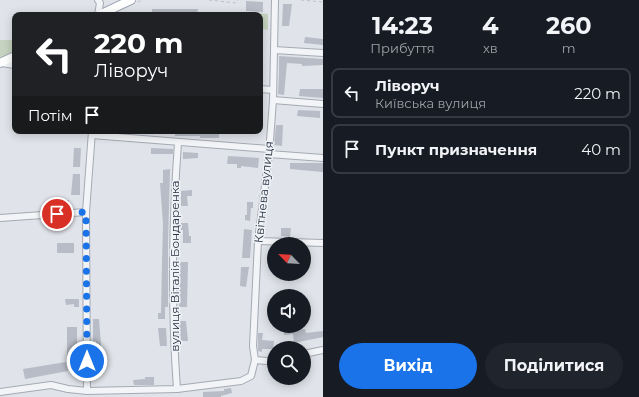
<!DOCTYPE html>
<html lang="uk">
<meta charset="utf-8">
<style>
body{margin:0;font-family:Montserrat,sans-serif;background:#20242c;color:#f1f3f6;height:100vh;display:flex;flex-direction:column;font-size:15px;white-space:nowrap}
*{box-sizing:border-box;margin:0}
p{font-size:13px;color:#9ea1a6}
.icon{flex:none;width:22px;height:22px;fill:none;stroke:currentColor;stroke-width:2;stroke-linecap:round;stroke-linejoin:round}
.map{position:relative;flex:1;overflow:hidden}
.drawer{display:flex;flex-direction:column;background:#171b24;width:316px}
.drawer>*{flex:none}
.top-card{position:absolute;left:12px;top:12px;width:251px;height:122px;border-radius:8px;box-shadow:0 2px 10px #0003;background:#202124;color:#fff;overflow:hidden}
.needle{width:26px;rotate:295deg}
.buttons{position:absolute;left:267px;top:237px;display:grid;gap:8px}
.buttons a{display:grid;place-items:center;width:44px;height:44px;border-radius:50%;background:#171b24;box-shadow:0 2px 10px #0003;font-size:20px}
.pin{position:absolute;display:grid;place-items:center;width:34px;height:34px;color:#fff;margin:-17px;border:2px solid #fff;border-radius:50%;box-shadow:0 1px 4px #0007}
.me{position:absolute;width:44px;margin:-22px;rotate:0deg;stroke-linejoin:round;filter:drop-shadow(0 0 3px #0008)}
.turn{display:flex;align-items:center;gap:14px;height:84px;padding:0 16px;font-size:18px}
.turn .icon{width:52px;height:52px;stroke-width:2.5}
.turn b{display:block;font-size:28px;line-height:34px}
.then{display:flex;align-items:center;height:38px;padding:0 16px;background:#0003;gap:8px;font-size:15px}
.eta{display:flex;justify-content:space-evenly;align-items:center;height:68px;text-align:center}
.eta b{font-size:24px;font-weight:700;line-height:28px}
.primary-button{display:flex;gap:8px;margin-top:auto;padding:8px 16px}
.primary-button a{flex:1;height:46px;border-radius:24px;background:#1a73e8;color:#fff;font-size:16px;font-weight:700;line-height:46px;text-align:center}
.primary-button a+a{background:#20242c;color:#f1f3f6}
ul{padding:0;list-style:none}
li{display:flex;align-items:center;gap:12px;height:50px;margin:0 8px 6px;padding:0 8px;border:2px solid #363941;border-radius:8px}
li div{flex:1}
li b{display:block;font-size:15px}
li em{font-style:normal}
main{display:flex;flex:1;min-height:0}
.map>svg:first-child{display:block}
.green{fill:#c5d3c0}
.building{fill:#b7bcc6}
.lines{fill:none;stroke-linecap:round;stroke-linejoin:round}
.minor-casing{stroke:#a5aab3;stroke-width:8}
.major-casing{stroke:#9fa7b5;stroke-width:10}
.path{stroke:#bdc1c8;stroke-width:1;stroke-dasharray:3 3;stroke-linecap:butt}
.minor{stroke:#f2f4f7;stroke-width:6}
.major{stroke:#fff;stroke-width:8}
.route{stroke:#1a73e8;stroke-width:7;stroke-dasharray:0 12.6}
.labels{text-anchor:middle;stroke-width:3;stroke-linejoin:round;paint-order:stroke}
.street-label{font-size:12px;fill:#283141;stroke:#eff2f7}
</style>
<main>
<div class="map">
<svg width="323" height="397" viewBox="0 0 323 397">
<rect width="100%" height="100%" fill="#e0e3e9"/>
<!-- green -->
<g class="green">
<path d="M246,13L268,14V30L262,29V32H260V15H245Z"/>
<path d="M0,40H15V54L7,58L0,59Z"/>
</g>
<!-- building -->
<g class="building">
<path d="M246,1L263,2V12L246,11Z"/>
<path d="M283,4H292L289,26H282Z"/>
<path d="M152,9H198L197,15L152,14Z"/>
<path d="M305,37L323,39V45L304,43Z"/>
<path d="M279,56L323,59V65L302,66V64L287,63L284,95L278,94L279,72Z"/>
<path d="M300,89H323V98L299,96Z"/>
<path d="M298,110L320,111V118L297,116Z"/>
<path d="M276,125H283L282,146L274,145Z"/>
<path d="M175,131H219V138H200V136H175Z"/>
<path d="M74,148H81L80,167H73Z"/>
<path d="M151,148L173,149V154H151Z"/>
<path d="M183,152L198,153V158L183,159Z"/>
<path d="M228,156L259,158L258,168L241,166V168H237V164H227Z"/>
<path d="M290,163H323V172L290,169Z"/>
<path d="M170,169L168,244V307H165V319H158V313H161L162,262L163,224L160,183H163V170Z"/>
<path d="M73,174H80V195H71Z"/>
<path d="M192,190V196H187L188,206H181V191Z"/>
<path d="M64,200H69V209H54V203H64Z"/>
<path d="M247,202H253V208H251L250,221L245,220V215H247Z"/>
<path d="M181,223H188L189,236H191V243H183V230H181Z"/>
<path d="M281,228H291L290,237L281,236Z"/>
<path d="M244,229L252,230L250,258H242Z"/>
<rect x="57" y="243" width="17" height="10"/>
<path d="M180,262H188L187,307H179Z"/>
<path d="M241,267H249L246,287L240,286Z"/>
<path d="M65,299H79V307H74V304L66,305Z"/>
<path d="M93,319H99L102,358H105V367H96V341H93Z"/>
<path d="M178,321H186L188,341H181L180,329H178Z"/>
<rect x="67" y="327" width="10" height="34"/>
<path d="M158,328H166L167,346H160Z"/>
<path d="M305,329L306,333L323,331V337L294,343L293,334L284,335V330Z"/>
<path d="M258,333H263L262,340L274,341L273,349H262V352L258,351Z"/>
<path d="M66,362L68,371L25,379L23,369Z"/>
<path d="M145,377H154V385H134L133,380L145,379Z"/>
<path d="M231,388L232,393L221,396V397H203V392L224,391V389Z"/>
</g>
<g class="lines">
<!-- minor casing -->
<g class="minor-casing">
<g id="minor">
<path d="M98,15L100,3L98,0"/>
<path d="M274,50L323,53"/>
<path d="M1,63L15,65"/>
<path d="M260,89L273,90"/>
<path d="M273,100L323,104"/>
<path d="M92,135L269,149"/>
<path d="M269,154L323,158"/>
<path d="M0,218L86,212"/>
<path d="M258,241L323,243"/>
<path d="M304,354L323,350"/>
<path d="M255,360L253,346L258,241L269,154L273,100L275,0"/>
<path d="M177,389C171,307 172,225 178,143"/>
<path d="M87,391L86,212L92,131"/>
<path d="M0,392L51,385L68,389L87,391L177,389L241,381L251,376L255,360L267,361L274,360"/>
</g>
</g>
<!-- major casing -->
<g class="major-casing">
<g id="major">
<path d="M99,15L131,0"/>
<path d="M0,63L15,56"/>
</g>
</g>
<!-- path -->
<g class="path">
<path d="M209,0L236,3L238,0"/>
<path d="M301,0L323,2"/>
<path d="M138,2L142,0"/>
</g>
<!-- minor -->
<use href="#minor" class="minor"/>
<!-- major -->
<use href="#major" class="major"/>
</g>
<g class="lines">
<!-- route -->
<path class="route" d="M57,214L86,212L87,361"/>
</g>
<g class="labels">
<!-- street labels -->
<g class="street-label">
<text transform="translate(264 192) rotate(-84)" y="4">Квітнева вулиця</text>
<text transform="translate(175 266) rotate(-90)" y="4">вулиця Віталія Бондаренка</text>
</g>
</g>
</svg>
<div class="buttons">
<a><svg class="needle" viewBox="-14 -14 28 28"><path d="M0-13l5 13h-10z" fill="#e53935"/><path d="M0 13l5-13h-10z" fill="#9ea1a6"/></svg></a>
<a><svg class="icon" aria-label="sound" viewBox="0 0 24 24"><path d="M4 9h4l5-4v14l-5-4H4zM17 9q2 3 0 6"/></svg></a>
<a><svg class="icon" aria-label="search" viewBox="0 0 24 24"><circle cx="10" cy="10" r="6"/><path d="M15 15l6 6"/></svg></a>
</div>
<div class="pin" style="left:57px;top:214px;background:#d93025"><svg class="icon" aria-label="arrive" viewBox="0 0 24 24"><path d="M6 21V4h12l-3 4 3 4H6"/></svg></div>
<svg class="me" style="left:87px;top:361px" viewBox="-20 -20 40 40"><circle r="17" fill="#1a73e8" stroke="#fff" stroke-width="3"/><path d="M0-11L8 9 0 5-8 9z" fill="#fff"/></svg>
<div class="top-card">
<div class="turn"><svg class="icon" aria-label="left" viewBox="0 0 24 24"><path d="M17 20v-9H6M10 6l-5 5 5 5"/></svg><div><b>220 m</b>Ліворуч</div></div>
<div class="then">Потім<svg class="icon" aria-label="arrive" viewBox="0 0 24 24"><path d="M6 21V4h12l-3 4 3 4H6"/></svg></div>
</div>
</div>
<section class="drawer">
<div class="eta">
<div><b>14:23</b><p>Прибуття</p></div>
<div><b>4</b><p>хв</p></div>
<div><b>260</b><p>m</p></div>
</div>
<ul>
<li><svg class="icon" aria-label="left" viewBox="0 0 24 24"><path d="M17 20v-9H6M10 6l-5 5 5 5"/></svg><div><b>Ліворуч</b><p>Київська вулиця</p></div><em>220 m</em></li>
<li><svg class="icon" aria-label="arrive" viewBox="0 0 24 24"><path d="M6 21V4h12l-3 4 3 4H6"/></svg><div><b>Пункт призначення</b></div><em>40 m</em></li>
</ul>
<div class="primary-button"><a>Вихід</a><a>Поділитися</a></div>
</section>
</main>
